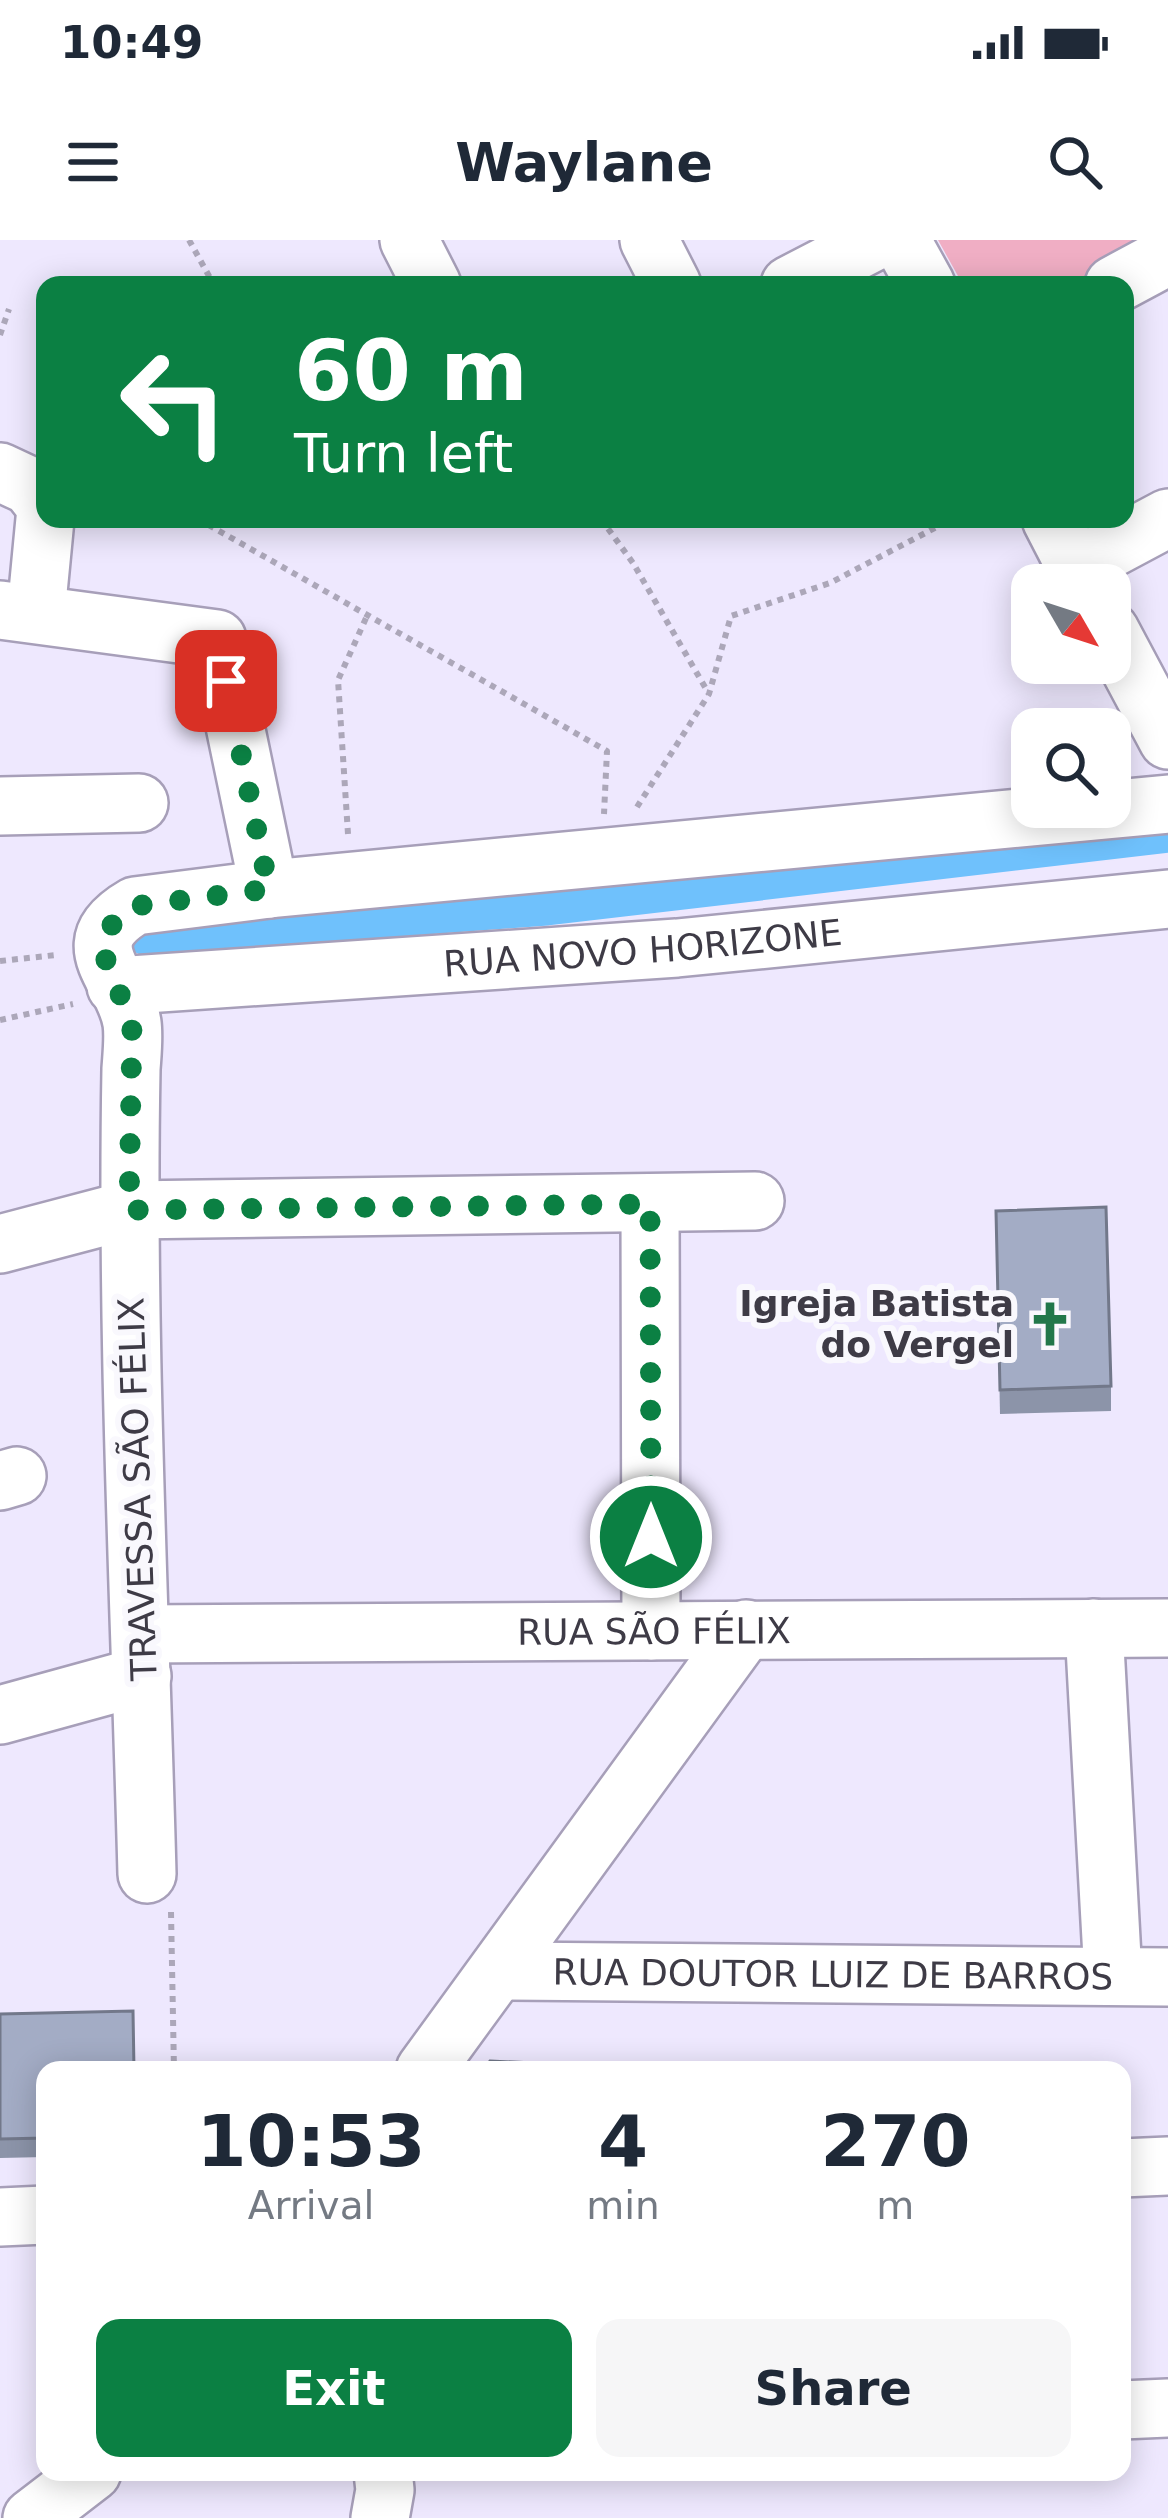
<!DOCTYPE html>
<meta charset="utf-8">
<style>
body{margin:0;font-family:"DejaVu Sans",sans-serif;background:#f6f6f7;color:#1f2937;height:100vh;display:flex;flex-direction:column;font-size:45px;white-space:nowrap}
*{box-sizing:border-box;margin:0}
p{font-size:39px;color:#747a83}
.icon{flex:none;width:66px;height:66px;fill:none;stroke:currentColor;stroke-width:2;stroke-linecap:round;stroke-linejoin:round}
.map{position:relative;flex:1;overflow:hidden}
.sheet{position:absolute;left:36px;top:1821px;width:1095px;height:420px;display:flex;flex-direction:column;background:#fff;border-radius:24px;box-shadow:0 6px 30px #0003}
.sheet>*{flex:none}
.banner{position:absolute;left:36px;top:36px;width:1098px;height:252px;border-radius:24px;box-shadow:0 6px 30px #0003;background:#0b8043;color:#fff;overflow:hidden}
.needle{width:78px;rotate:129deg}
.fabs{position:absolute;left:1011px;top:324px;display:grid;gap:24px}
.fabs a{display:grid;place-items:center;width:120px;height:120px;border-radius:24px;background:#fff;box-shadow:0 6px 30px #0003;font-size:60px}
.pin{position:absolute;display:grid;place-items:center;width:102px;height:102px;color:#fff;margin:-51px;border-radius:24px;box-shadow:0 6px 18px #0006}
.me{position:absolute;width:132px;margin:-66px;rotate:0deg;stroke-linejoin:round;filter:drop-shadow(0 0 9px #0008)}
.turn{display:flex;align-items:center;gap:42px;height:252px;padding:0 60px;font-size:54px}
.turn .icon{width:156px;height:156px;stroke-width:2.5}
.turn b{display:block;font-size:84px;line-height:102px}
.eta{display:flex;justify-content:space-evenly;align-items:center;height:204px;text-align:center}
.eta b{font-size:72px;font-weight:600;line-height:84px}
.button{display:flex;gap:24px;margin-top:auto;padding:24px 60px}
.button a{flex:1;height:138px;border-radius:24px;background:#0b8043;color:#fff;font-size:48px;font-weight:600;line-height:138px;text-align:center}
.button a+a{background:#f6f6f7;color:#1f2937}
.status{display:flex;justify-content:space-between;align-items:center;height:84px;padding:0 60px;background:#fff;direction:ltr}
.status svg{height:33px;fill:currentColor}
header{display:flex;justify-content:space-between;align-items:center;height:156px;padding:0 60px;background:#fff;font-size:54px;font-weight:600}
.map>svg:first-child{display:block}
.green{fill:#f0aec4}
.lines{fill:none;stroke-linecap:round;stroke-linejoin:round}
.canal{stroke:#6fc1fc;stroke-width:39}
.minor-casing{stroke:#a79fb9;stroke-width:62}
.path{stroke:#aca7b9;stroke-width:6;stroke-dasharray:6 6;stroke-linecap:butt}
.minor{stroke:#fff;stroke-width:57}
.wall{fill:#8c94a9}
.building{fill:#a3acc5;stroke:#72788a;stroke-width:3}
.route{stroke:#0b8043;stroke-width:21;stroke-dasharray:0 37.8}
.labels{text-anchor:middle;stroke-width:12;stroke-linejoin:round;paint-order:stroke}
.street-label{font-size:36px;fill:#3e3b46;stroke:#f9f8fd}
.poi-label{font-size:36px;font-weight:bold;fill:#3e3b46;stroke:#f9f8fd;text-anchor:end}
</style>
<div class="status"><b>10:49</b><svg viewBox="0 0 49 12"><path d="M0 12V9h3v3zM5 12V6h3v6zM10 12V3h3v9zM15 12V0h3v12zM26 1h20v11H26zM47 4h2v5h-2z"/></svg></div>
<header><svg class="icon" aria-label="menu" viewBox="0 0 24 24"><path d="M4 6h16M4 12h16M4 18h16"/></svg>Waylane<svg class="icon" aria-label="search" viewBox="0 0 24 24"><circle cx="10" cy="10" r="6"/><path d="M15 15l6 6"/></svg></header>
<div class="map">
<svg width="1168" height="2278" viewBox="0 0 1168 2278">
<rect width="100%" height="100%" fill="#eee8fe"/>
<!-- green -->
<path class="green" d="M938,0H1154L1069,45H963Z"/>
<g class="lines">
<!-- canal -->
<path class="canal" d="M146,696L547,666L1168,593"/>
<!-- minor casing -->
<g class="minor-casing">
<g id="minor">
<path d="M409,0L432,45"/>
<path d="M649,0L672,45"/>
<path d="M901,0L926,45"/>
<path d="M790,45L877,0"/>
<path d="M1114,45L1168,16"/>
<path d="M0,232L30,246L45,265"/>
<path d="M1051,279L1085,345"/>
<path d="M1076,327L1168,278"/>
<path d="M0,370L217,399L269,649"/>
<path d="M36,373L45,279"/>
<path d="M1110,391L1168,500"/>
<path d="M0,566L139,563"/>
<path id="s1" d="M116,746L677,708L1168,659"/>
<path d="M650,965L651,1391"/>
<path d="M0,1004L129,970L755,961"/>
<path d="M0,1241L17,1236"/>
<path d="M1094,1388L1113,1736"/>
<path id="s2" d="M141,1394L1168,1388"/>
<path d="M0,1475L142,1436"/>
<path d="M147,1634C140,1366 126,1097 131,829C132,814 134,797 132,783C125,736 69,704 135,666L269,649L1168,564"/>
<path id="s3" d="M500,1731L1168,1737"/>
<path d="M425,1830L746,1389"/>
<path d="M1122,1928L1168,1926"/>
<path d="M0,1977L45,1975"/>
<path d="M1122,2170L1168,2168"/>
<path d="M32,2278L92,2232"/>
<path d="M380,2278L385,2250L383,2232"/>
</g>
</g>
<!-- path -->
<g class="path">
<path d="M189,0L214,45"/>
<path d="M0,95L9,69"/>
<path d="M198,279L607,511L604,574"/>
<path d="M601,279L633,323L709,454"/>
<path d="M637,567L709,454L731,376L830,343L952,279"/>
<path d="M348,594L338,440L367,376"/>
<path d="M0,721L56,715"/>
<path d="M0,780L73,764"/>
<path d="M171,1672L174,1830"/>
</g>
<!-- minor -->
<use href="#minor" class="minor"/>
</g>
<!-- wall -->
<g class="wall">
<path d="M996,971L1111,1146V1171L1000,1174Z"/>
<path d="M0,1774L45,1830V1917L0,1918Z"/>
</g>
<!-- building -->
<g class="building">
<path d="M1106,967L1111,1146L1000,1150L996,971Z"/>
<path d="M133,1771L134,1830H45V1898L0,1899V1774Z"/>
<path d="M490,1821L533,1823V1830H483Z"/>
</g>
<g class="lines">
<!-- route -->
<path class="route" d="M226,441L269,649L135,666L118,676L106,694L102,710L132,784L129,970L650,964L651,1297"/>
</g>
<!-- icons -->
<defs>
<g id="church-bare" transform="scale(3.6)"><path d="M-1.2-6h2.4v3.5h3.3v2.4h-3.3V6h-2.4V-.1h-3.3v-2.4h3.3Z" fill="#22774a" stroke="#f9f8fd" stroke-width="2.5" paint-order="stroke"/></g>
</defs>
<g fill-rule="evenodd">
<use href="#church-bare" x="1050" y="1084"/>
</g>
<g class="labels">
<!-- street labels -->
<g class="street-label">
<text dy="13" stroke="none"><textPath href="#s1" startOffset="528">RUA NOVO HORIZONE</textPath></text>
<text transform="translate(137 1249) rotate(-92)" y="13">TRAVESSA SÃO FÉLIX</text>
<text dy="13" stroke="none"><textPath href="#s2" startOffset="513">RUA SÃO FÉLIX</textPath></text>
<text dy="13" stroke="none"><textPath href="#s3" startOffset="333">RUA DOUTOR LUIZ DE BARROS</textPath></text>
</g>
<!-- poi labels -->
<g class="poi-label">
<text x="1014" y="1076">Igreja Batista<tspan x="1014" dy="41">do Vergel</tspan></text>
</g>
</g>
</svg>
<div class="fabs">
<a><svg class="needle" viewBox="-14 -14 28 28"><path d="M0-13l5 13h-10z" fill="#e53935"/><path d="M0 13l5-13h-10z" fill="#747a83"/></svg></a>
<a><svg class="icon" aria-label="search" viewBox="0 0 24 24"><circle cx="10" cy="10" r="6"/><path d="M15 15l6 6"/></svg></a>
</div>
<div class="pin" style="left:226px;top:441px;background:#d93025"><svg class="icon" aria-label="arrive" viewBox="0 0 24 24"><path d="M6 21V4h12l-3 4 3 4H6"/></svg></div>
<svg class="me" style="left:651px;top:1297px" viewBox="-20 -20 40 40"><circle r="17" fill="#0b8043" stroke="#fff" stroke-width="3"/><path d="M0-11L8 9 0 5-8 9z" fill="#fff"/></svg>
<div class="banner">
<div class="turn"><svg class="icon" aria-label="left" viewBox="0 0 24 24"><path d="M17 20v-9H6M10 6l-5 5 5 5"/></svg><div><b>60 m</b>Turn left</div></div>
</div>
<section class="sheet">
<div class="eta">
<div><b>10:53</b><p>Arrival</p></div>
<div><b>4</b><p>min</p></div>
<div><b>270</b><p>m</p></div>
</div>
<div class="button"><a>Exit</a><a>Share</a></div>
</section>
</div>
